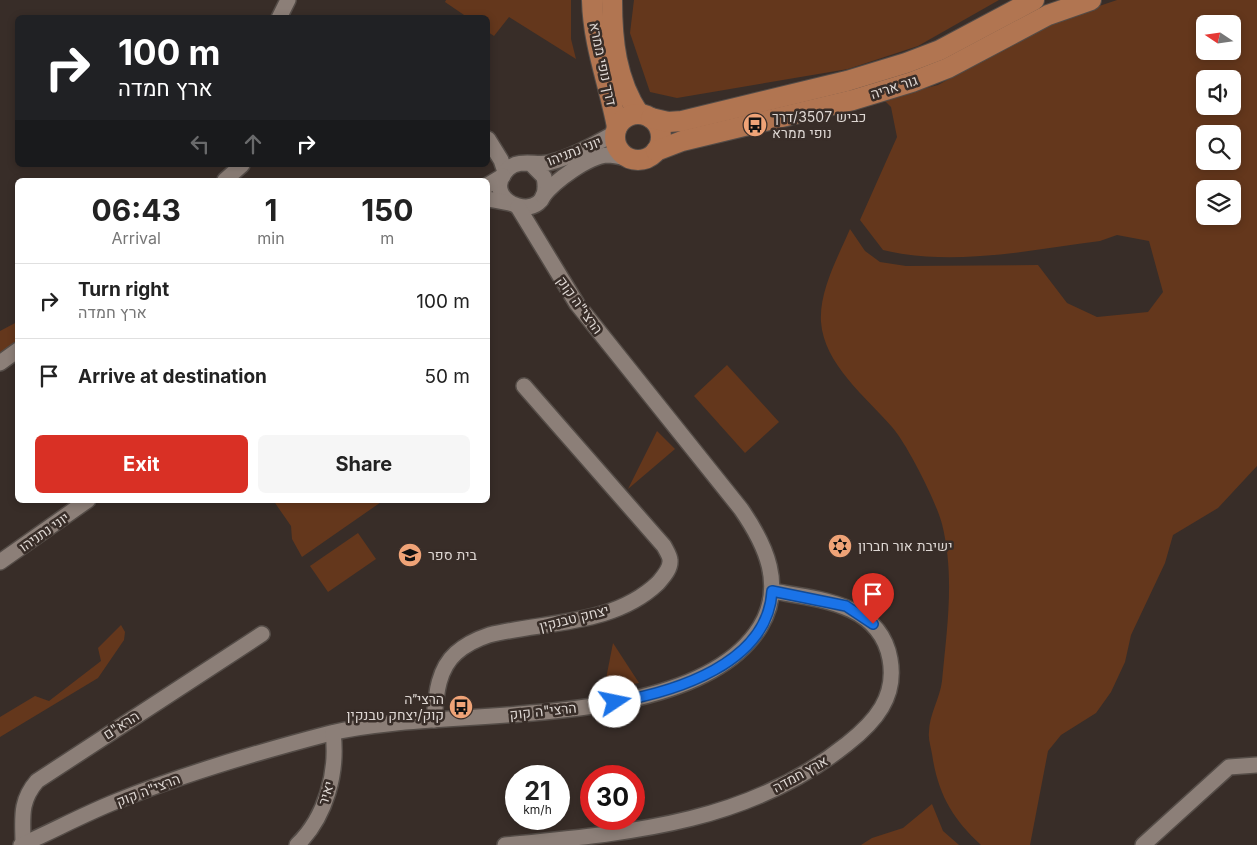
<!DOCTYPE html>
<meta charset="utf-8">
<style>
body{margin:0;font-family:Inter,Heebo,sans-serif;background:#f6f6f6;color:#222;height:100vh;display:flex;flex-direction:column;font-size:19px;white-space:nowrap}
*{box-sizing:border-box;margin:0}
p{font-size:16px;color:#767676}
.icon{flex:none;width:28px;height:28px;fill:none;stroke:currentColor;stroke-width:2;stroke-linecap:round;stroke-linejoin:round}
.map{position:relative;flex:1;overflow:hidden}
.drawer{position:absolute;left:15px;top:178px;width:475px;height:325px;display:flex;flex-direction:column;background:#fff;border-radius:8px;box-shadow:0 2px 8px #0003}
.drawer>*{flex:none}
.banner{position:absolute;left:15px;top:15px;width:475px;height:152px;border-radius:8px;box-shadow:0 2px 8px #0003;background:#202124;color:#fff;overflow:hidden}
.needle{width:32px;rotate:283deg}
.fabs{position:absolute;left:1196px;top:15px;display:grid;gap:10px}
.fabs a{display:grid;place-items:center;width:45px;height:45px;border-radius:8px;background:#fff;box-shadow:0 2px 8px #0003;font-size:25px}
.speed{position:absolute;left:505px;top:765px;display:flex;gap:10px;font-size:25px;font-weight:700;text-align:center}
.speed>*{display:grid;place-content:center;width:65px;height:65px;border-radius:50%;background:#fff;box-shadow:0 2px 8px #0003;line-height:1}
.speed small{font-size:12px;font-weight:400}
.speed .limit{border:8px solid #d22;background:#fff;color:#111}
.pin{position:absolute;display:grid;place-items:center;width:42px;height:42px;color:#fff;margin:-51px -21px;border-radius:50% 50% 50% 0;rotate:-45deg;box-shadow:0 0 5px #0007}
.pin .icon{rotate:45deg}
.me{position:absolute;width:55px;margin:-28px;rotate:79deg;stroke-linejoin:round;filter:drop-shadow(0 0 4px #0008)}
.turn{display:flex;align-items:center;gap:18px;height:105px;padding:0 20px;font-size:22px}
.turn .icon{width:65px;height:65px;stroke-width:2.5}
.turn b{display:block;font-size:35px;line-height:42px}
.lanes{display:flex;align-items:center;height:48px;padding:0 20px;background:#0003;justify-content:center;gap:25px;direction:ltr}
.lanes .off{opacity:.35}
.eta{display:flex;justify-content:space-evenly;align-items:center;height:85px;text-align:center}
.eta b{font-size:30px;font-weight:700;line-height:35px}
.action{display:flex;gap:10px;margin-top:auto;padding:10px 20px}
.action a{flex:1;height:58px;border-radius:8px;background:#d93025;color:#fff;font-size:20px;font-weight:700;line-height:58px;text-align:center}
.action a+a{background:#f6f6f6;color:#222}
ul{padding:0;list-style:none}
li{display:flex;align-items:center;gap:15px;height:75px;padding:0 20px;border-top:1px solid #e0e0e0}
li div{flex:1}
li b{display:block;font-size:19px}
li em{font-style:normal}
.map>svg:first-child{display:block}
.green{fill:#64371c;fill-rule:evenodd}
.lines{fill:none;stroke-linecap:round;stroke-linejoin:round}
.minor-casing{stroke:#544c47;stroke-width:18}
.major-casing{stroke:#544c47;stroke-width:22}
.minor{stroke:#8c7f78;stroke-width:15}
.major{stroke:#b17551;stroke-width:20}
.route-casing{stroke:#114b97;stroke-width:12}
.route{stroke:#1a73e8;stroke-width:9}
.labels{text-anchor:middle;stroke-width:5;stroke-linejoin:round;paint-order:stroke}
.street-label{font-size:14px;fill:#ded7d3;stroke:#382d28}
.poi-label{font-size:14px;fill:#ded7d3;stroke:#382d28;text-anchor:start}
</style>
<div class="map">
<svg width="1257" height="845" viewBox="0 0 1257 845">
<rect width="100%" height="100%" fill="#382d28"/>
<!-- green -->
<g class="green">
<path d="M446,0H571V39L576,59L509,17L494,36L488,32V18L467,17L445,2Z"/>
<path d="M634,0H999L918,46L848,69L677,98L650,92L630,33Z"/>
<path d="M1117,0H1257V466L1218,508L1173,535L1165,563L1131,635L1125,662L1111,692L1096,713L1061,735L1048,751L1030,845H981C952,818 938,794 932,754C931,747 928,739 929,732C929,715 940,698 942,681C947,628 955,576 942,524C936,501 907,444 892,427C866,397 824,364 821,322C819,291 838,257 850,229L865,251L880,262L906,266L1038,265L1067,303L1097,317L1148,312L1163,292L1149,241L1117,235L1100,241C1030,250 953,267 883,250L860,220L897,137L891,107L883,99L938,85L1052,22ZM1205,24H1232V51H1205ZM1205,79H1232V106H1205ZM1205,134H1232V161H1205ZM1205,189H1232V216H1205Z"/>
<path d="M17,322V341L0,355V331Z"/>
<path d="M727,365L779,422L745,453L694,396Z"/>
<path d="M657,431L675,449L628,489Z"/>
<path d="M273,500H384L302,557L292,539L291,526Z"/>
<path d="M358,533L376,559L328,592L310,566Z"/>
<path d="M121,625L125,632L124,640L98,678L0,737V717L35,696L49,701L101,661L98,648Z"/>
<path d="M613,643L639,683L604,689Z"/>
<path d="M932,804L943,831L959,845H861L872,838L903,828Z"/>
</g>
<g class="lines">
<!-- minor casing -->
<g class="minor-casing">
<g id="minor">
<path d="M279,18L288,0"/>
<path d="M488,139L501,160L505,172"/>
<path d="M531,164L544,177C555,230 474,203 508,169C518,159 535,165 548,163C570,158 595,144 615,133"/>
<path d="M225,180L242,165"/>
<path d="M488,185L503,176"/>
<path d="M543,196C555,181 588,156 608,155C614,155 621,157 627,158"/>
<path d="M488,199L509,203"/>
<path d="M0,363L18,350"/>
<path d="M0,562L88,500"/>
<path d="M434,720C436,697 437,670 456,653C465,645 477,639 489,635C545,621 613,626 658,583C663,577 671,569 670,560C670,556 666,550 664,546L524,386"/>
<path d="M23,844C23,819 19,802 37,781L262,634"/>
<path d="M21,845C53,831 84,814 117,801C186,773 258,752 331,733C444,705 693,735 760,627C785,586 766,545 741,509L577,304L518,207"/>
<path d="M297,845C326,817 338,772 333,733"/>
<path d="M505,845C628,833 747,824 847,744C875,722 897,697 890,659C880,603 818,599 772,591"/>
<path d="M1143,845L1229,767L1257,765"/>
</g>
</g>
<!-- major casing -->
<g class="major-casing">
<g id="major">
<path d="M592,0C593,45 609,84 617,127"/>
<path d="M612,0C612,40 616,80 639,114"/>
<circle cx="638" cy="137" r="23"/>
<path d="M651,118L668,122L682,121L847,81L906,63L940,50L1034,0"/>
<path d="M656,151L682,141L853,100L912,82L948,68L1048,15L1091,0"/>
</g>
</g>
<!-- minor -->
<use href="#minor" class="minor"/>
<!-- major -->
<use href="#major" class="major"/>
</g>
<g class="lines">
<!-- route casing -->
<g class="route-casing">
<path id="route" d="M615,702C674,692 768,664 772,591L846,606L873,624"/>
</g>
<!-- route -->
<use href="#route" class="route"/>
</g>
<!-- icons -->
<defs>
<g id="bus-disc" transform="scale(1.25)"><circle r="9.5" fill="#efa377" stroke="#382d28"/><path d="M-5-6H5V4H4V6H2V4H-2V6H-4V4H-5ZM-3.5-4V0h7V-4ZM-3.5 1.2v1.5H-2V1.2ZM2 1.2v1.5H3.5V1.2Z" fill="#111"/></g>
<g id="synagogue-disc" transform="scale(1.25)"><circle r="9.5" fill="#efa377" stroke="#382d28"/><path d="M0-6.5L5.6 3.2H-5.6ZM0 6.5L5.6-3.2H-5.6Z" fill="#111"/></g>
<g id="school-disc" transform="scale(1.25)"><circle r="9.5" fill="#efa377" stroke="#382d28"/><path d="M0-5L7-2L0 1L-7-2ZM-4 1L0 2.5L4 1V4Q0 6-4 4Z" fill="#111"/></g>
</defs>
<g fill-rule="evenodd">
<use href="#bus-disc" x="755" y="125"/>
<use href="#synagogue-disc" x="840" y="546"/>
<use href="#school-disc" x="410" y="555"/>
<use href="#bus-disc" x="461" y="707"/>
</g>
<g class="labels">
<!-- street labels -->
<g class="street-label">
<text transform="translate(603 64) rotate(78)" y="5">דרך נופי ממרא</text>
<text transform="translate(894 87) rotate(-18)" y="5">גור אריה</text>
<text transform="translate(574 151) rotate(-21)" y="5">יוני נתניהו</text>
<text transform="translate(580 305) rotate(54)" y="5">הרצי"ה קוק</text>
<text transform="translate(44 532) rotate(-35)" y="5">יוני נתניהו</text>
<text transform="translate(574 618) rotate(-14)" y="5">יצחק טבנקין</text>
<text transform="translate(543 711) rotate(-6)" y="5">הרצי"ה קוק</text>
<text transform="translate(121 725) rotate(-33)" y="5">הרא"ם</text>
<text transform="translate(800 774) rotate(-29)" y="5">ארץ חמדה</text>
<text transform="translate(148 790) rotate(-21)" y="5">הרצי"ה קוק</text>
<text transform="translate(326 793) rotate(-73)" y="5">יאיר</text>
</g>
<!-- poi labels -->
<g class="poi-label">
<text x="772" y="122">כביש 3507/דרך<tspan x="772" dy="16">נופי ממרא</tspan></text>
<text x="858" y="551">ישיבת אור חברון</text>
<text x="428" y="560">בית ספר</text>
<text x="444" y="704" text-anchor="end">הרצי״ה<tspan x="444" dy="16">קוק/יצחק טבנקין</tspan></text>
</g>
</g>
</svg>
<div class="fabs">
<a><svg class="needle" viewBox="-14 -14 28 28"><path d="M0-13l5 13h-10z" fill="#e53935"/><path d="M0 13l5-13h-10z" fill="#767676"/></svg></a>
<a><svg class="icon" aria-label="sound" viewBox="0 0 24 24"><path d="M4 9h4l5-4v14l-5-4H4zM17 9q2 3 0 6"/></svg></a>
<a><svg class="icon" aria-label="search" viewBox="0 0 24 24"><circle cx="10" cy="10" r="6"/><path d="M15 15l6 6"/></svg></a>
<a><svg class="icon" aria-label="layers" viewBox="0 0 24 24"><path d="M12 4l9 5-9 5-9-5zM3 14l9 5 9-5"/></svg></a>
</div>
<div class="speed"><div>21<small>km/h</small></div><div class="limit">30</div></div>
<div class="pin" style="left:873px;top:624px;background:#d93025"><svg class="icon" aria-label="arrive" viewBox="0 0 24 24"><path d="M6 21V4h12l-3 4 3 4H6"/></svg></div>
<svg class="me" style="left:615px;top:702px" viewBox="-20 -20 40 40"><circle r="19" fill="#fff"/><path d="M0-13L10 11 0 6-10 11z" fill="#1a73e8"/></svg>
<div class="banner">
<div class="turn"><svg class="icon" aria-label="right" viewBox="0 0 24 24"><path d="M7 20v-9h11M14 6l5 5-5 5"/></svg><div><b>100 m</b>ארץ חמדה</div></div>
<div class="lanes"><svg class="icon off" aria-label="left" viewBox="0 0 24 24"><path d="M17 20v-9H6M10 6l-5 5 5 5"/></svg><svg class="icon off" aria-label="ahead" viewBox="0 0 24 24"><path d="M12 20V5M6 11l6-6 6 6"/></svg><svg class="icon" aria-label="right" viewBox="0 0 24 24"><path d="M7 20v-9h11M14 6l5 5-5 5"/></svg></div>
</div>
<section class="drawer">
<div class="eta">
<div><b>06:43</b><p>Arrival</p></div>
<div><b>1</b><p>min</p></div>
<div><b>150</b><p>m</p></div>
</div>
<ul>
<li><svg class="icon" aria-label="right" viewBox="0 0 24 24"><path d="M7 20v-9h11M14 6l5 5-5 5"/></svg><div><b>Turn right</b><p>ארץ חמדה</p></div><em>100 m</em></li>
<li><svg class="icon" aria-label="arrive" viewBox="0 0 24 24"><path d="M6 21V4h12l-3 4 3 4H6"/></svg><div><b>Arrive at destination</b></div><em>50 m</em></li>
</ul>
<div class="action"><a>Exit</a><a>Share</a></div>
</section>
</div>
